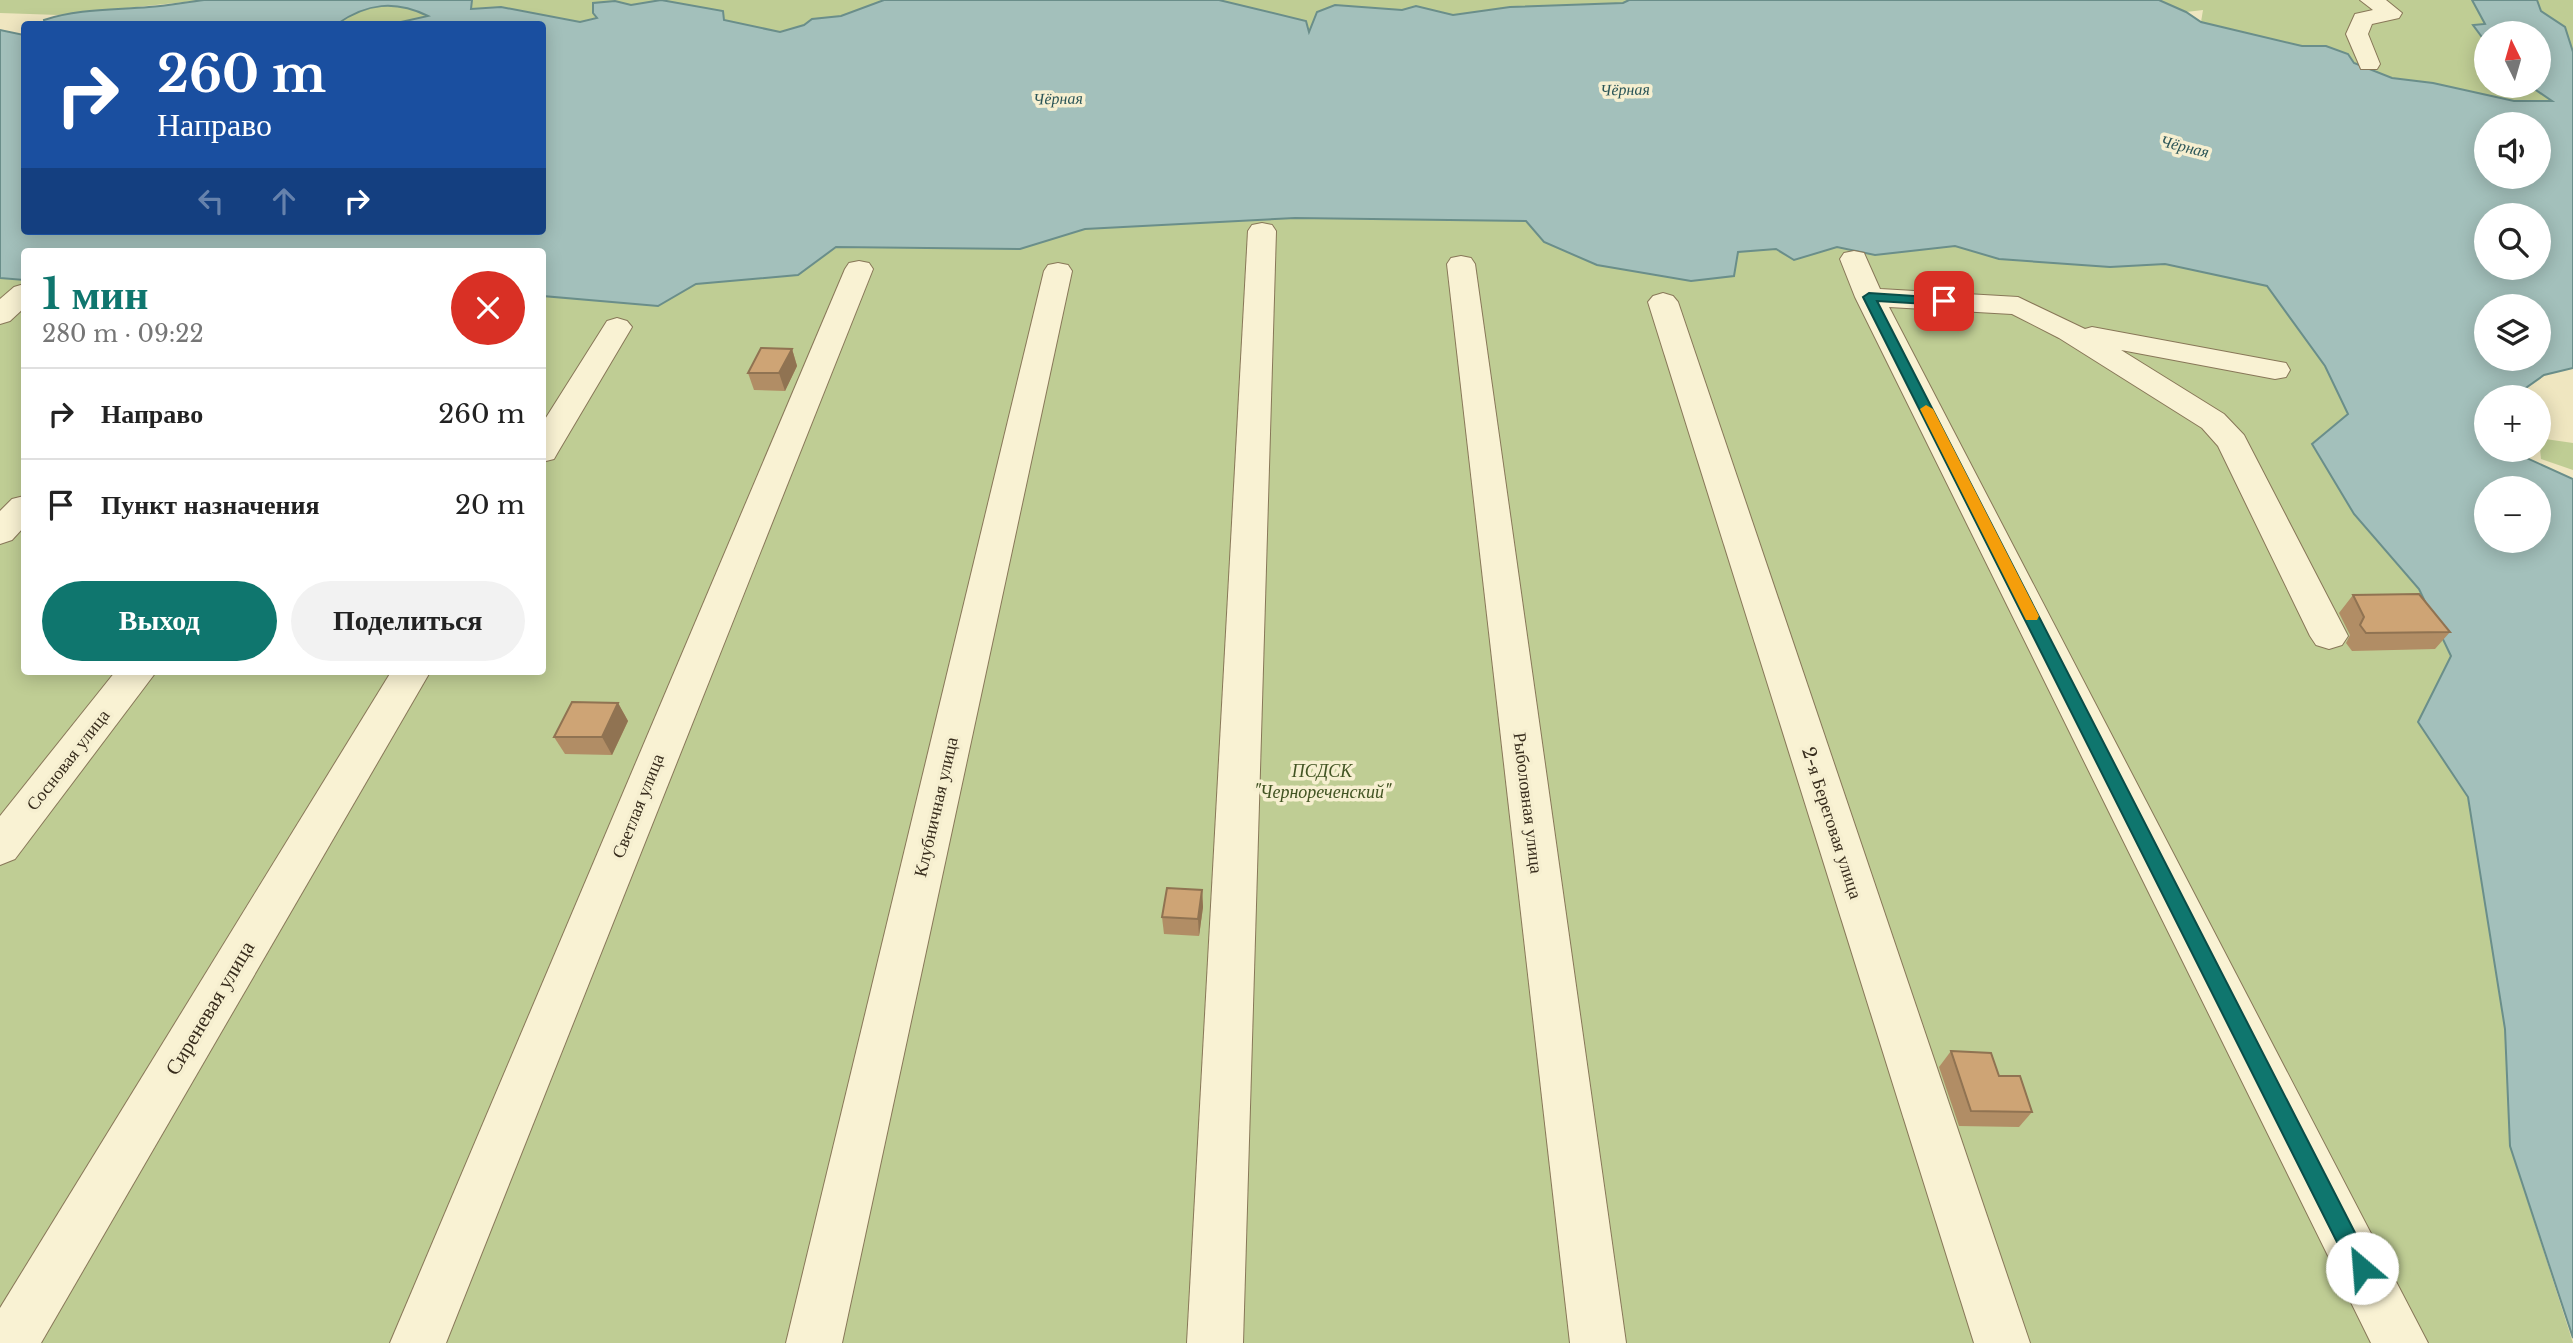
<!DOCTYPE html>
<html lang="ru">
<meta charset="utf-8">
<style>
body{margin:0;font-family:"Libre Baskerville",serif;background:#f2f2f2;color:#222;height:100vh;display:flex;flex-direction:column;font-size:26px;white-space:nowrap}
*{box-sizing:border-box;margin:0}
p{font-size:23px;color:#767676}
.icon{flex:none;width:38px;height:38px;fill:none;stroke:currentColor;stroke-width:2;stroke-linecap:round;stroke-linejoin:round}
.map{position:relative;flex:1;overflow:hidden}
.side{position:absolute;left:21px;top:248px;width:525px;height:427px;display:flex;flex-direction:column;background:#fff;border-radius:7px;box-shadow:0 4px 18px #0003}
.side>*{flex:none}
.hud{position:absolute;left:21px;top:21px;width:525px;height:214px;border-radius:7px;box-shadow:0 4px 18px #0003;background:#1a4fa0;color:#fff;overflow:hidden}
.needle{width:46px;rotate:355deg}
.controls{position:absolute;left:2474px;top:21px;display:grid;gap:14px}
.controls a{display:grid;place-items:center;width:77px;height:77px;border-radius:50%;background:#fff;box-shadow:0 4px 18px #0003;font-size:35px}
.pin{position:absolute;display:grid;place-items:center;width:60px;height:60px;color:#fff;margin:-30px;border-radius:14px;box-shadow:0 4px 10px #0006}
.me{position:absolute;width:77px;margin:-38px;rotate:333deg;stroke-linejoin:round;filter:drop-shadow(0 0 5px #0008)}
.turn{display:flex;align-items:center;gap:24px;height:147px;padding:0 21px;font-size:32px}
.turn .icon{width:91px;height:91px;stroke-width:2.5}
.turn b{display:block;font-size:49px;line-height:60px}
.lanes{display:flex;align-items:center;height:66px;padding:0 21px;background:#0003;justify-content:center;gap:35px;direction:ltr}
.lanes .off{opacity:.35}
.round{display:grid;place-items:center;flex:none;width:74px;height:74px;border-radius:37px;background:#f2f2f2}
.summary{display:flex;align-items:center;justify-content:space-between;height:119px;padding:0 21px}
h1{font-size:42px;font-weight:700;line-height:52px;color:#0f766e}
.cta{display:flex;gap:14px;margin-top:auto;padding:14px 21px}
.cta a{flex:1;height:80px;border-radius:42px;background:#0f766e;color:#fff;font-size:28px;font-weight:700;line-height:80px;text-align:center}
.cta a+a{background:#f2f2f2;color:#222}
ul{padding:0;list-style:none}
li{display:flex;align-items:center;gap:21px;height:91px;padding:0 21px;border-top:2px solid #e0e0e0}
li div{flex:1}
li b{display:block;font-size:26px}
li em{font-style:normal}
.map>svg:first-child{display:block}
.green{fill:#bfcd94}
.water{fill:#a3c0bb;stroke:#6a8e8a;stroke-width:2;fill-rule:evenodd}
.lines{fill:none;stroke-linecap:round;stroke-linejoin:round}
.minor-casing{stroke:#887758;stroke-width:2}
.minor{fill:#f9f2d3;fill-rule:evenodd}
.wall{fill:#b18d65}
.shaded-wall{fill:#907352}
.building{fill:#cea475;stroke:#907352;stroke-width:2}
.route{fill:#0f766e;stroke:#0a4d48;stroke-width:2}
.slow{fill:#f59e0b}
.labels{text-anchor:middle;stroke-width:7;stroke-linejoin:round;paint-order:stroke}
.far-water-label{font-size:16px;font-style:italic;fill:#2b5557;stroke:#f6efd0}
.street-label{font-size:18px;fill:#372c1c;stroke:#f6efd0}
.park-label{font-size:18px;font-style:italic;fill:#425423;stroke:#f6efd0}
.near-street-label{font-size:21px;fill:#372c1c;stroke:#f6efd0}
</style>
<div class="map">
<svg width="2573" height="1343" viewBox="0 0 2573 1343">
<rect width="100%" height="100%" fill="#efe6c0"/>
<!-- green -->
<g class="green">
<path d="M0,0H286H204L59,15L0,13Z"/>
<path d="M472,0H660L631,5L615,1L598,18L580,22L501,7L470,9Z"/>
<path d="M661,0H884L841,16L812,19L804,25L780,32L724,20Z"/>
<path d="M1219,0H1629L1623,3L1510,7L1453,15L1416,6L1402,10L1335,5L1309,33L1306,21Z"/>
<path d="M2159,0H2472L2485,25L2473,26L2487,44V86H2530L2554,101H2514L2433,83L2392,78L2354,63L2348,54L2326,46H2302L2201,22L2203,10L2186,12Z"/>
<path d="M2537,0H2573V52L2565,27L2541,11Z"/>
<path d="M382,3L413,6L429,16L392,24H337L354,12Z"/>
<path d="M1295,218L1526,221L1544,242L1737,252L1776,249L1794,260L1837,247L1875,255L1955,246L1999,259L2110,267L2165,264L2267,286L2325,366L2348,414L2312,444L2354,514L2419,589L2451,656L2418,722L2468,797L2505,1029L2510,1146L2573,1343H0V278L24,280V672H542L543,296L658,306L696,284L798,275L836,246L1020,249L1085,229Z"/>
<path d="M2539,438L2573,443V470L2541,459Z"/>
</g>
<!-- water -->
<path class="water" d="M204,0H472L471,9L501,7L580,22L597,18L593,13V3L615,1L631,5L661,0L723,11L724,20L780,32L804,25L812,19L841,16L884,0H1219L1306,21L1309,32L1317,12L1335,5L1402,10L1416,6L1453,15L1510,7L1623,3L1629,0H2159L2186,12L2201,22L2302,46H2326L2348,54L2354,63L2392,78L2433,83L2514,101H2552L2530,86H2539V33H2487V44L2473,25L2485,24L2472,0H2537L2541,11L2565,27L2573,52V368L2544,375L2513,397H2487V450H2515L2522,456L2573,479V1338L2510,1146L2505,1029L2468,797L2418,722L2451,656L2419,589L2354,514L2312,444L2348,414L2325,366L2267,286L2165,264L2110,267L1999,259L1955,246L1875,255L1837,247L1794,260L1776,249L1738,252L1734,276L1691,281L1597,265L1544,242L1526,221L1295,218L1085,229L1020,249L836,247L798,275L696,284L658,306L543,296L542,252H24V280L0,278V30L24,35V231H542V24H392L428,16C395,0 367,3 337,24H45L44,20C77,9 114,10 149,7C167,6 186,2 204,0ZM2487,124H2539V177H2487ZM2487,215H2539V268H2487ZM2487,306H2539V359H2487ZM2487,488H2539V541H2487Z"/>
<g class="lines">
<!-- minor casing -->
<g class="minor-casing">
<g id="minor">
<path d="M2360,0H2386L2402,13L2399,18L2372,24L2368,34L2380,64L2377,69H2361L2346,34L2355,14L2373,10Z"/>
<path d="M1262,223L1272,225L1276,231L1243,1343H1187L1248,231L1252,225Z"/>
<path d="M1854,251L1864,253L1880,289L2018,297L2085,329L2092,327L2275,361L2286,363L2290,370L2286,377L2275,379L2121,350L2224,414L2244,435L2348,636L2342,645L2329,649L2316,645L2310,636L2218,446L2202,428L2059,338L2012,314L1889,307L2428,1343H2371L1855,297L1840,259L1844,253Z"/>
<path d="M1461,256L1471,258L1475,264L1626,1343H1570L1447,264L1451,258Z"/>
<path d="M859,261L869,263L873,269L446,1343H390L845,269L849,263Z"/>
<path d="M1058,263L1068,265L1072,271L842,1343H786L1044,271L1048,265Z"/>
<path d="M24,284V308L10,321L0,324V299L14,287Z"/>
<path d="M1663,293L1673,296L1678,302L2030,1343H1974L1648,302L1653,296Z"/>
<path d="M617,318L627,321L632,327L558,452L554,459L542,462V424L607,321Z"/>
<path d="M24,496V527L12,540L0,544V511L12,499Z"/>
<path d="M115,672H156L15,859L0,865V816Z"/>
<path d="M391,672H430L41,1343H0V1308Z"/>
</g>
</g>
<!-- minor -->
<use href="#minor" class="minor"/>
</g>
<!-- wall -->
<g class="wall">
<path d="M792,349L797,366L785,391L754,390L748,373Z"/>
<path d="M2353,595L2450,632L2435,649L2352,651L2346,643L2350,635L2339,613Z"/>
<path d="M618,703L628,721L612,755L565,754L554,737Z"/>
<path d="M1202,890L1203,907L1199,936L1164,934L1162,917Z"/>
<path d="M1951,1051L1999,1076L2032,1112L2019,1127L1959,1126L1939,1067Z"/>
</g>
<!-- shaded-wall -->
<g class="shaded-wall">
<path d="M792,349L797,366L785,391L779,373Z"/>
<path d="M618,703L628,721L612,755L602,737Z"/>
<path d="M1202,890L1203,907L1199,936L1198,919Z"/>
</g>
<!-- building -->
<g class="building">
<path d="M761,348L792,349L779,373H748Z"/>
<path d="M2419,594L2450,632L2366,633L2360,625L2364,617L2353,595Z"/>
<path d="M572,702L618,703L602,737H554Z"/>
<path d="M1167,888L1202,890L1198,919L1162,917Z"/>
<path d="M1951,1051L1991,1053L1999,1076H2020L2032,1112L1971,1111Z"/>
</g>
<!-- route -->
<path class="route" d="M1869,293L1944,298L1950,301L1944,305L1877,301L2369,1260L2373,1268L2369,1276L2362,1279L2354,1276L1863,297Z"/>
<!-- slow -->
<path class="slow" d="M1926,405L1933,409L2039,616L2037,620H2026L2024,616L1920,409Z"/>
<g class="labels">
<!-- far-water labels -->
<g class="far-water-label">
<text transform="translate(1625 89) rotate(-1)" y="6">Чёрная</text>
<text transform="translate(1058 98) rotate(-1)" y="6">Чёрная</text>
<text transform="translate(2185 146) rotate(14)" y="6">Чёрная</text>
</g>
<!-- street labels -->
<g class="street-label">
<text transform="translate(68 760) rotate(-52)" y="6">Сосновая улица</text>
<text transform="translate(1528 803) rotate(83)" y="6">Рыболовная улица</text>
<text transform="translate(638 806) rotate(-68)" y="6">Светлая улица</text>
<text transform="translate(936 807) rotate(-77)" y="6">Клубничная улица</text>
<text transform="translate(1832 823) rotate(72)" y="6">2-я Береговая улица</text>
</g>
<!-- park labels -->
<g class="park-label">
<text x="1322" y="777">ПСДСК<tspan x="1322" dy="21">"Чернореченский"</tspan></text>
</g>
<!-- near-street labels -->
<g class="near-street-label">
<text transform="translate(210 1008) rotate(-59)" y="7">Сиреневая улица</text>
</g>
</g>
</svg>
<div class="controls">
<a><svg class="needle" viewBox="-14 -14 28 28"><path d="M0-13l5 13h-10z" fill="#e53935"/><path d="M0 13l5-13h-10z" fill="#767676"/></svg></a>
<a><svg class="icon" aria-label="sound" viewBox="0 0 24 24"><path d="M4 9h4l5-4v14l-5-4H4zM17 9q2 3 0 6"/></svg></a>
<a><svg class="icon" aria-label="search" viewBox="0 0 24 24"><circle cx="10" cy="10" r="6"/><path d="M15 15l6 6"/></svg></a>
<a><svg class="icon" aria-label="layers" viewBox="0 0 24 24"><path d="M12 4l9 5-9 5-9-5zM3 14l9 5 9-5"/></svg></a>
<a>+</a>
<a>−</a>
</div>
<div class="pin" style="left:1944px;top:301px;background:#d93025"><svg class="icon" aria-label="arrive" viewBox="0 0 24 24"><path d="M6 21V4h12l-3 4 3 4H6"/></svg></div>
<svg class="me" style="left:2362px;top:1268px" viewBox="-20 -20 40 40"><circle r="19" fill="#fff"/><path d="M0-13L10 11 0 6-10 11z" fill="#0f766e"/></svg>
<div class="hud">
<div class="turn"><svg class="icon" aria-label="right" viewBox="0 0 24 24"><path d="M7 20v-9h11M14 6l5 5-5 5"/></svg><div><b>260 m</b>Направо</div></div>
<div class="lanes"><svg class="icon off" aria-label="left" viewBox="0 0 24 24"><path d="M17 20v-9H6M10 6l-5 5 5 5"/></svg><svg class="icon off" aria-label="ahead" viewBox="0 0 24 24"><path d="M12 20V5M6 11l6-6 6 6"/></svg><svg class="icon" aria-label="right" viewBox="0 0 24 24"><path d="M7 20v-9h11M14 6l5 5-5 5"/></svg></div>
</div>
<section class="side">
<div class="summary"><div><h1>1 мин</h1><p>280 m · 09:22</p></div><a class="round" style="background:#d93025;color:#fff"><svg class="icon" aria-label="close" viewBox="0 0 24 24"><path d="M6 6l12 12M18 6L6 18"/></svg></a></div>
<ul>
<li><svg class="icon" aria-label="right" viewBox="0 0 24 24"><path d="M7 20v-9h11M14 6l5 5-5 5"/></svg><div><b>Направо</b></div><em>260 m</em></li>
<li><svg class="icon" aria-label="arrive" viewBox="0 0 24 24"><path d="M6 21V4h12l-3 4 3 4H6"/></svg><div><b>Пункт назначения</b></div><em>20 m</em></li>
</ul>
<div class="cta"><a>Выход</a><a>Поделиться</a></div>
</section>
</div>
